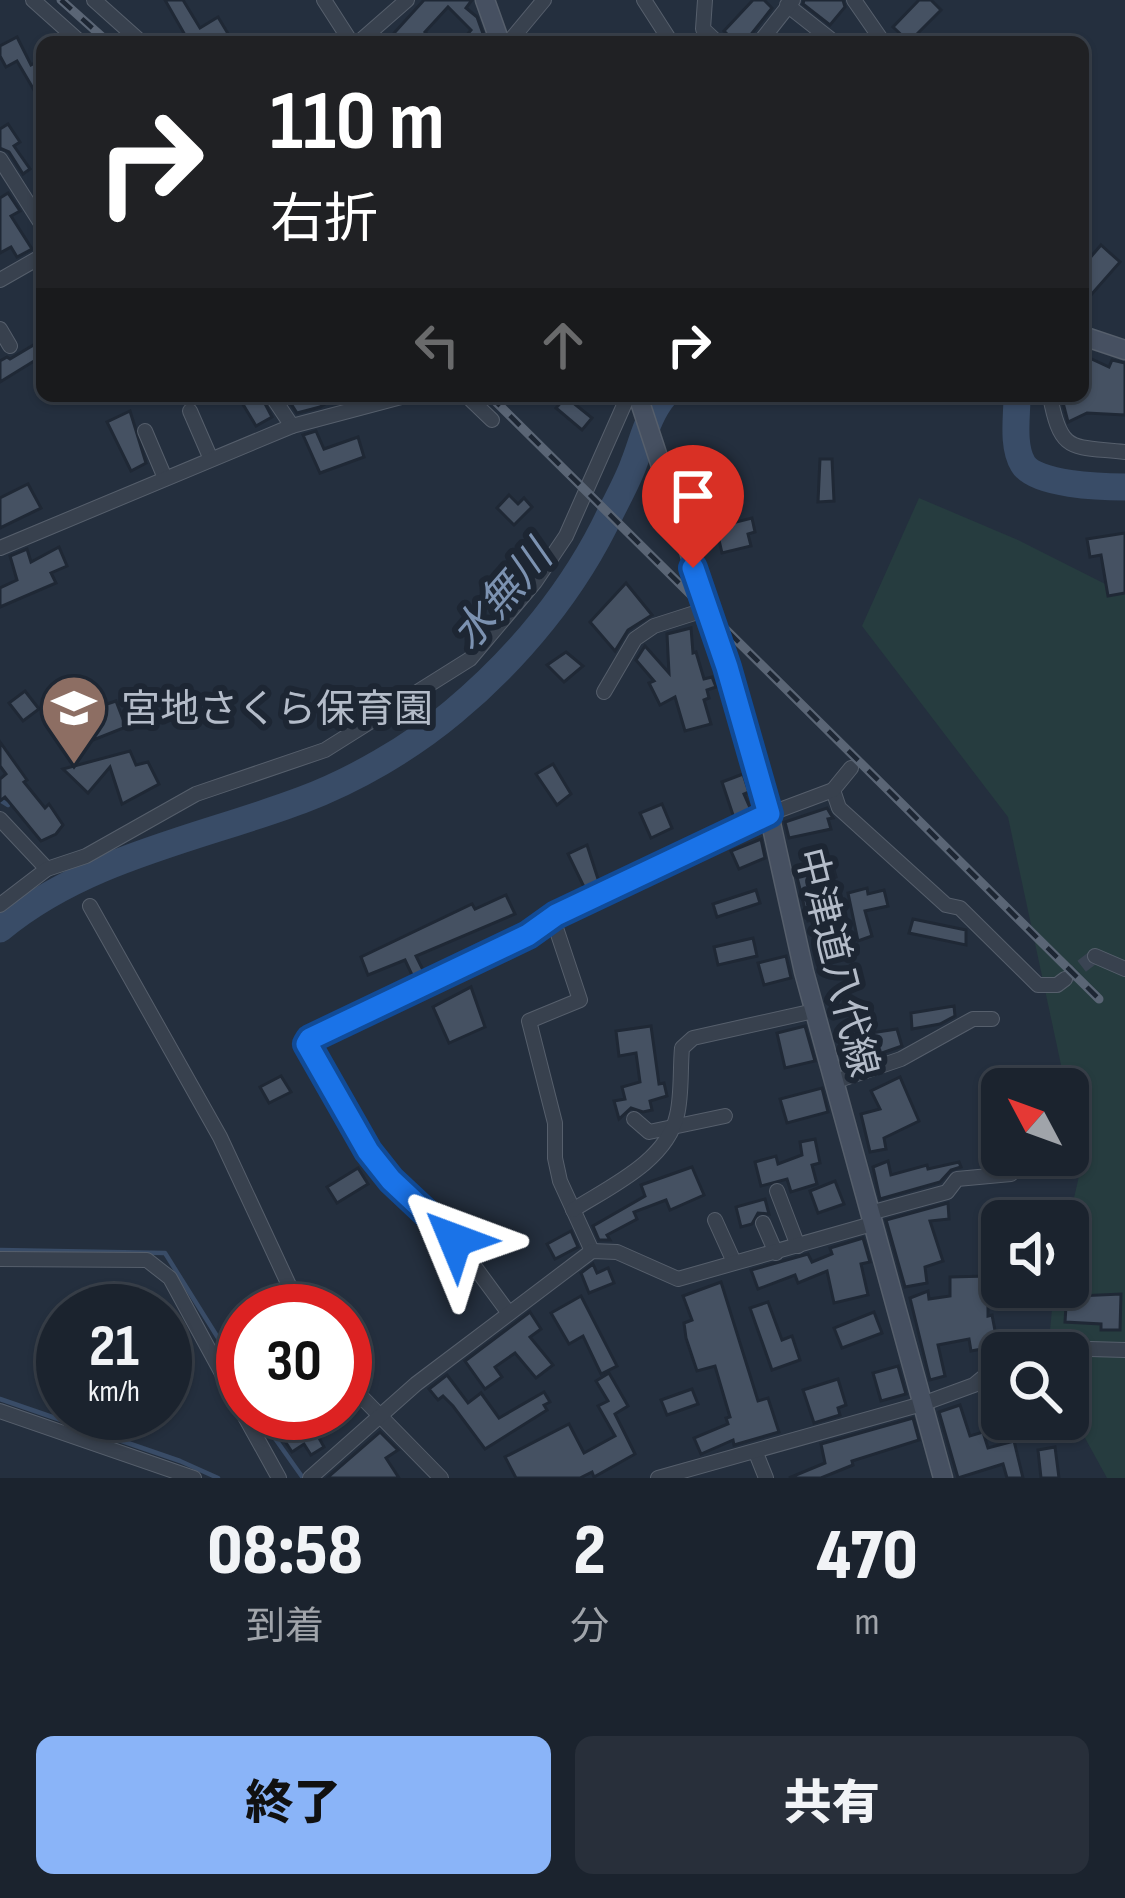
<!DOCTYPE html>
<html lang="ja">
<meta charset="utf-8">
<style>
body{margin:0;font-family:"Sofia Sans Condensed","Noto Sans JP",sans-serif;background:#282f3a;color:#f1f3f6;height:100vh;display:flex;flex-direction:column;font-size:45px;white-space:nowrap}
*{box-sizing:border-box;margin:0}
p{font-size:39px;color:#a0a4aa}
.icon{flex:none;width:66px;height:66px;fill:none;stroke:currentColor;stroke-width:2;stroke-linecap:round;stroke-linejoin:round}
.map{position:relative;height:1478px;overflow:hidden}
.details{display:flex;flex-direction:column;background:#1b232e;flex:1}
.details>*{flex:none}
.top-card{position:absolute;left:36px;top:36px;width:1053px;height:366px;border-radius:18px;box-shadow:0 3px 9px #0004,0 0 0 3px #39404a;background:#202124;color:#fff;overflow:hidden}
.needle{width:78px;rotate:311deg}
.controls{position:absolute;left:981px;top:1068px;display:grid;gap:24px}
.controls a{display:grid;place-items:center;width:108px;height:108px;border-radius:18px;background:#1b232e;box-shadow:0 3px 9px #0004,0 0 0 3px #39404a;font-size:60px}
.speed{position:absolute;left:36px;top:1284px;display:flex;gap:24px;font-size:60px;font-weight:700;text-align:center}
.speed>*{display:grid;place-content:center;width:156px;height:156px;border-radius:50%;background:#1b232e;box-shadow:0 3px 9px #0004,0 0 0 3px #39404a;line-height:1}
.speed small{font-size:30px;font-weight:400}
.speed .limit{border:18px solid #d22;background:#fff;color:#111}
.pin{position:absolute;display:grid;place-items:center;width:102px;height:102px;color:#fff;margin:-123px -51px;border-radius:50% 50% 50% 0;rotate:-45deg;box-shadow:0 0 12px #0007}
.pin .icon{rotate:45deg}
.me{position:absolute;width:132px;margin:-66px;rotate:314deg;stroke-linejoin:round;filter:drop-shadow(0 0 9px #0008)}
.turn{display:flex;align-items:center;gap:42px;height:252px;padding:0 36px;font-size:54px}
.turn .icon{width:156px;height:156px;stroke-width:2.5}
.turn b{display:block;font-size:84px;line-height:102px}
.lanes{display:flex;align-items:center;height:114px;padding:0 36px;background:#0003;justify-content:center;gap:60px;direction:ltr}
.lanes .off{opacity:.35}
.eta{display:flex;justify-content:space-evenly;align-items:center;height:204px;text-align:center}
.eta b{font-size:72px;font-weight:800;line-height:84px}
.button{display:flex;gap:24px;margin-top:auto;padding:24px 36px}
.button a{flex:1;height:138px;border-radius:18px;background:#8ab4f8;color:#111;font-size:48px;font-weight:800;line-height:138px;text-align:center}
.button a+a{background:#282f3a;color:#f1f3f6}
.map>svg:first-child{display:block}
.green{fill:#263c3f}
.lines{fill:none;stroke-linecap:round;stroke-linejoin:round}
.stream{stroke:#394c67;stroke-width:4.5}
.river{stroke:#394c67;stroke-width:27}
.building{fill:#455162;stroke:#1f2835;stroke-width:3}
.street-tunnel{stroke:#3a4453;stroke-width:14;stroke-dasharray:14 7;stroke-linecap:butt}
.street-casing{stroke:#565f6c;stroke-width:16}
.secondary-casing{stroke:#565f6c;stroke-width:21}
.street{stroke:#38414e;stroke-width:14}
.secondary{stroke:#465061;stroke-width:18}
.rail-casing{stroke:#5a6575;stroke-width:9}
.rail{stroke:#1d2633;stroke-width:4.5;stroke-dasharray:14;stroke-linecap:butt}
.route-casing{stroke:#114b97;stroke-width:30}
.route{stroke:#1a73e8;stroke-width:21}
.labels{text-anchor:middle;stroke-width:12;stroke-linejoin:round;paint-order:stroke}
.poi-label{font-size:39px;fill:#b4bcc9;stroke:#1d2633;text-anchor:start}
.street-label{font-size:39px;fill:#b4bcc9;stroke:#1d2633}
.water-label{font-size:42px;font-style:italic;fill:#7c92b1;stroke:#1d2633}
</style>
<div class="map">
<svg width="1125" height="1478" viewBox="0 0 1125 1478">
<rect width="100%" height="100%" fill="#242f3e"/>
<!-- green -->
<path class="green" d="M919,498L1018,540L1125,594V1478H1107L1068,1407V1353H1048L1054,1287H1068V1224L1082,1163L1008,817L862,626Z"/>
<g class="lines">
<!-- stream -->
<g class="stream">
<path d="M0,800L8,805"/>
<path d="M53,881L57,890"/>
<path d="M0,1250L165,1253L220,1341L243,1390"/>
<path d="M0,1399L180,1461L218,1478"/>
<path d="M257,1413L303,1478"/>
</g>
<!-- river -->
<g class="river">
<path d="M1017,396C1017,416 1012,446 1023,464C1035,485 1102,487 1125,487"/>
<path d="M0,929C85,858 201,838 302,800C355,780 410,748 453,712C518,658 575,589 611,512C619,496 628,480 634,463C643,440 648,415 664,396"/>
</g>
</g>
<!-- building -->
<g class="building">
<path d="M165,0H183L200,28L218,17L233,42H189Z"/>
<path d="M424,0H472L466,8L477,17L486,42H461L471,30L448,7L425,32L435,42H386Z"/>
<path d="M753,0H764L772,8L745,42H735L724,31Z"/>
<path d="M804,0H843L845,7L830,25L803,4Z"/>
<path d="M919,0H931L941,10L909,42L893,27Z"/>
<path d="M17,37L31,65L42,59V86L34,90L17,61L6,67L0,56V46Z"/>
<path d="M8,124L20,142L14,146L30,169L23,174L9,152L0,148V129Z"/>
<path d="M8,193L20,211L11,216L32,249L17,257L11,247L0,253V198Z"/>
<path d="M1101,245L1120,262L1083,304V266Z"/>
<path d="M42,340V375L34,361L0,382V361L7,357L10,359Z"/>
<path d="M1083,355L1109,367L1112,360L1125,363V415L1087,413L1068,422L1062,399L1083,396Z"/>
<path d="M238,396H261L272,417L256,426Z"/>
<path d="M286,396H338L320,407L297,413Z"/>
<path d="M566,397L592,418L582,430L556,408Z"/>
<path d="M130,411L146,463L131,471L107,422Z"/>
<path d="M316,431L324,449L358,437L364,457L320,473L303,435Z"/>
<path d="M820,459H832L834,501L818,502Z"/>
<path d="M28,484L41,508L0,528V498Z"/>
<path d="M509,495L518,504L524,498L532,507L514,525L497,508Z"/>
<path d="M752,518L755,532L748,534L751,546L722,553L716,527Z"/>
<path d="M1125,533V593L1108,596L1101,555L1090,557L1087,539Z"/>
<path d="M59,547L67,566L51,573L56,583L0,607V588L17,580L10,556L27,549L31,562Z"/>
<path d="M626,583L652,615L628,630L615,651L590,622Z"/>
<path d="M691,628L693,653L696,652L704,679L712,677L716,687L707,690L709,698L704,700L711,724L685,731L675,697L660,705L649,683L654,681L636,660L645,646L669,673L667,634Z"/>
<path d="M566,652L583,666L564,682L547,665Z"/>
<path d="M25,691L39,709L23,721L9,703Z"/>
<path d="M116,701L126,727L78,746L65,718Z"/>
<path d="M0,742L27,780L24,782L45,808L49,804L63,825L56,834L41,841L5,797L0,801V779L6,774L0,766Z"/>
<path d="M130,751L136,765L148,762L159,784L122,804L110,767L88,793L63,769Z"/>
<path d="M553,764L571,794L557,805L536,774Z"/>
<path d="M743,774L749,792L744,794L751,810L734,818L722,782Z"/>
<path d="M662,804L672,828L651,838L640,813Z"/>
<path d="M827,808L833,818L828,819L831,829L789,838L785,822Z"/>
<path d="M761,839L765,858L739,869L731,851Z"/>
<path d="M587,845L599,882L585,889L568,854Z"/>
<path d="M832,862L836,877L814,883L823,917L808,921L796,873Z"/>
<path d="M867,888L868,894L884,890L888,906L865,911L872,936L858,941L848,893Z"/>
<path d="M756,890L760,903L717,917L713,904Z"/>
<path d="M506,895L515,914L416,956L424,972L413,977L405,960L368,975L361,957L472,904L475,909Z"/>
<path d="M913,919L966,930V945L909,933Z"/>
<path d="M753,938L757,956L718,965L714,947Z"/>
<path d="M786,956L791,978L764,985L758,963Z"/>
<path d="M471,987L485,1027L449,1043L433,1007Z"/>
<path d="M954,1006L955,1016L940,1024L912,1029L911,1013Z"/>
<path d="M651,1026L659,1084L664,1083L667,1096L650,1101L652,1110L643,1112L631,1108L619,1119L614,1101L625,1099L622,1087L640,1082L636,1053L619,1056L616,1031Z"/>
<path d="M805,1026L815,1061L785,1068L777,1033Z"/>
<path d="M897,1029L902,1046L865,1059L858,1035Z"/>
<path d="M281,1076L291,1092L269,1103L260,1087Z"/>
<path d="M900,1077L919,1121L884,1138L886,1149L870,1152L861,1114L880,1109L871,1091Z"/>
<path d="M822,1088L828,1112L787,1123L780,1099Z"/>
<path d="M815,1139L820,1163L812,1165L817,1184L791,1192L787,1179L761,1186L755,1162L776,1156L778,1164L802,1155L800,1142Z"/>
<path d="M888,1161L891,1175L927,1165L928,1169L959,1162L961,1167L951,1170L940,1182L880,1199L873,1167Z"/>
<path d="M692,1167L704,1195L670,1210L666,1200L634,1212L637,1219L607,1235L610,1240H599L593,1226L645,1196L641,1185Z"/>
<path d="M358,1168L368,1184L337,1203L327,1187Z"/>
<path d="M835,1181L844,1204L818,1213L810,1191Z"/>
<path d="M765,1199L769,1214L758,1213L752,1224L741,1227L736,1207Z"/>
<path d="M948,1203L949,1219L930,1221L943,1261L925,1267L927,1283L905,1287L886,1220Z"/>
<path d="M571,1231L578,1247L555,1259L547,1244Z"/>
<path d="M863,1238L870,1262L861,1264L868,1295L834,1303L827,1271L798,1283L795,1275L758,1289L751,1270L808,1254L812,1262L832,1254L830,1248Z"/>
<path d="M593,1264L597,1273L608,1268L614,1283L589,1293L581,1273Z"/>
<path d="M988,1276V1316L992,1315L998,1346L971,1351L969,1339L938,1345L945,1376L930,1380L910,1298L928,1291L929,1299L950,1296V1277Z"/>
<path d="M721,1282L758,1401L768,1398L779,1432L734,1445L733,1440L701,1454L694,1438L728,1424L726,1418L730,1417L715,1366L697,1371L686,1338L684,1323L692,1320L683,1296Z"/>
<path d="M1067,1291L1078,1292V1296L1121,1294L1120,1330H1101V1324L1065,1322Z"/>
<path d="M581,1296L617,1366L601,1374L583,1336L569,1344L551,1313Z"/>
<path d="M768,1302L782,1340L792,1336L800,1360L772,1370L750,1308Z"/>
<path d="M530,1312L541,1329L530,1337L553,1365L536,1378L515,1353L495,1367L502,1377L485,1389L465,1361Z"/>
<path d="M874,1312L882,1333L842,1348L834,1328Z"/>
<path d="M898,1366L906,1394L881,1401L873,1373Z"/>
<path d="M609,1373L628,1406L615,1414L635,1454L594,1477L592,1472L580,1478H516L505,1457L569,1424L584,1453L615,1436L598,1406L608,1401L596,1381Z"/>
<path d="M447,1375L468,1403L481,1393L499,1418L544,1392L550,1402L544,1405L547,1410L485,1449L453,1406L443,1396L438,1400L429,1389Z"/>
<path d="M838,1379L846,1405L838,1408L840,1415L814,1423L803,1390Z"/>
<path d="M692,1389L698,1404L667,1415L661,1400Z"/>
<path d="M960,1405L970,1436L983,1432L988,1448L1014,1441L1023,1478H1007L1003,1464L958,1478L939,1412Z"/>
<path d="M316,1413H354L319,1438L324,1447L311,1455L304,1444L292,1452L281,1435Z"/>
<path d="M913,1418L919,1440L852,1461L853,1465L821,1478H789L825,1463L821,1444Z"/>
<path d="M380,1432L398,1450L386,1458L399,1478H327Z"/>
<path d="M1055,1447L1059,1478H1041L1038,1450Z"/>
</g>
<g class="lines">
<!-- street-tunnel -->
<path class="street-tunnel" d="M1065,979L1095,956"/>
<!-- street casing -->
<g class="street-casing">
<g id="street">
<path d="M33,0L80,42"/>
<path d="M94,0L141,42"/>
<path d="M324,0L351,42"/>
<path d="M644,0L671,42"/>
<path d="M705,0L703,29L717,42"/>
<path d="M854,0L883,42"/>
<path d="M787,5L834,42"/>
<path d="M359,42L407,0"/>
<path d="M509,42L544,0"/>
<path d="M760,42L793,0"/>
<path d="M0,159L42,225"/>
<path d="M0,280L42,256"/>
<path d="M0,329L10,346"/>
<path d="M272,396L292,426"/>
<path d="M467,396L492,420"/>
<path d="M1050,396C1061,454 1071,446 1125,452"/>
<path d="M190,411L210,457"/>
<path d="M145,431L165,478"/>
<path d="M0,548L292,426L405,396"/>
<path d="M604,692L635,639L654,626L707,609"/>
<path d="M833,790L839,808L946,905L960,908L1038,985H1057L1065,979"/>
<path d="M0,819L47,869"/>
<path d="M0,905L47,869L86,856L196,794L325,750L470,659L535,582L566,536L628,396"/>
<path d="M90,906L220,1137L301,1311"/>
<path d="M553,919L580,1000L529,1021L555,1123V1158L560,1181L592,1251"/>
<path d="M1095,956L1125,969"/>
<path d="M833,1082L901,1059L973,1019H992"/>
<path d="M634,1119L649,1132L725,1116"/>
<path d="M777,1191L798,1246"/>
<path d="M573,1210C609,1187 667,1161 677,1115C682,1094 680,1070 682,1048L693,1038L814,1011"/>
<path d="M870,1213L947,1192L957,1179L1011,1174"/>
<path d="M715,1220L734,1262"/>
<path d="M763,1223L776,1253"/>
<path d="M0,1259L147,1260L170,1278L243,1412"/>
<path d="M508,1312L455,1240L391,1180L368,1151L307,1044L310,1039L528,935L556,915L769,814L833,790L851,768"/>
<path d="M1013,1353L1020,1347L1125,1350"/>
<path d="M345,1380L441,1478"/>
<path d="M0,1411L194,1478"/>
<path d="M243,1413L279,1478"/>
<path d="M756,1453L766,1478"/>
<path d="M310,1478L416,1384L592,1251L617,1252L678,1279L872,1224"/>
<path d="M658,1478L922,1404L974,1385L1002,1362"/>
</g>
</g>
<!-- secondary casing -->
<g class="secondary-casing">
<g id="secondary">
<path d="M485,0L500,42"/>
<path d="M1083,336L1125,350"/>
<path d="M638,396L727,667L769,814L804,972L943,1478"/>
</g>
</g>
<!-- street -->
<use href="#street" class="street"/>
<!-- secondary -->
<use href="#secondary" class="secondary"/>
<!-- rail casing -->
<g class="rail-casing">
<g id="rail">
<path d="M61,0L108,42"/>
<path d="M490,396L1099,999"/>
</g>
</g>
<!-- rail -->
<use href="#rail" class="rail"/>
</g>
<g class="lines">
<!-- route casing -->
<g class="route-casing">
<path id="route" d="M455,1240L391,1180L368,1151L307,1044L310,1039L528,935L556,915L769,814L727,667L693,568"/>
</g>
<!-- route -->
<use href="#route" class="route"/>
</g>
<!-- icons -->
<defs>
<g id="school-pin" transform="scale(3.45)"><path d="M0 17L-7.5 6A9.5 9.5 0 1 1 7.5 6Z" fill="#8d6e63" stroke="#1d2633"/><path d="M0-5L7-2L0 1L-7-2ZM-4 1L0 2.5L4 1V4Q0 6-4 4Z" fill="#fff"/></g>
</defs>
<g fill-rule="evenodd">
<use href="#school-pin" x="74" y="708"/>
</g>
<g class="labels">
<!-- poi labels -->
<g class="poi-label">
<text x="121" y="722">宮地さくら保育園</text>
</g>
<!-- street labels -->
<g class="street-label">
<text transform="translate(838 962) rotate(76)" y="14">中津道八代線</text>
</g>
<!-- water labels -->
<g class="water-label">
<text transform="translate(501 595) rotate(-49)" y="15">水無川</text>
</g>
</g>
</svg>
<div class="controls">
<a><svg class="needle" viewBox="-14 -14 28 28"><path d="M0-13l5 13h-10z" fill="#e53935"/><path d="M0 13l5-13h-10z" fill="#a0a4aa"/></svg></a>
<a><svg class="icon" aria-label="sound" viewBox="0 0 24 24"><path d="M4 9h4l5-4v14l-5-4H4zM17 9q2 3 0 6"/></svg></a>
<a><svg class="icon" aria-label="search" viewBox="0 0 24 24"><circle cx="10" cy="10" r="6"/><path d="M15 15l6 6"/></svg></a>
</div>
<div class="speed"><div>21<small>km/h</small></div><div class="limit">30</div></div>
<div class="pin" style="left:693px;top:568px;background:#d93025"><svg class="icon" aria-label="arrive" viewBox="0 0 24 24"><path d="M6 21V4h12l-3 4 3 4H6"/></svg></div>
<svg class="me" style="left:455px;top:1240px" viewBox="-20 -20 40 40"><path d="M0-17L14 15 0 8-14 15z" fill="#1a73e8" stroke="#fff" stroke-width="4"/></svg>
<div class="top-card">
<div class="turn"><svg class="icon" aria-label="right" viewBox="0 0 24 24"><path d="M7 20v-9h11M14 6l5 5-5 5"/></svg><div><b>110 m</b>右折</div></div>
<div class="lanes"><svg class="icon off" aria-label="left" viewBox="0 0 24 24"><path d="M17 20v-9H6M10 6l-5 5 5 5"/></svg><svg class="icon off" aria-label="ahead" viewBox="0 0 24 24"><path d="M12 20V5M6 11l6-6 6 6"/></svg><svg class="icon" aria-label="right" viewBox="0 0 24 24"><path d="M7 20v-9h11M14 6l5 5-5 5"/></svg></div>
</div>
</div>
<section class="details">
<div class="eta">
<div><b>08:58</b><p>到着</p></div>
<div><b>2</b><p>分</p></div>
<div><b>470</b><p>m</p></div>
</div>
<div class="button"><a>終了</a><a>共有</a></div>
</section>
